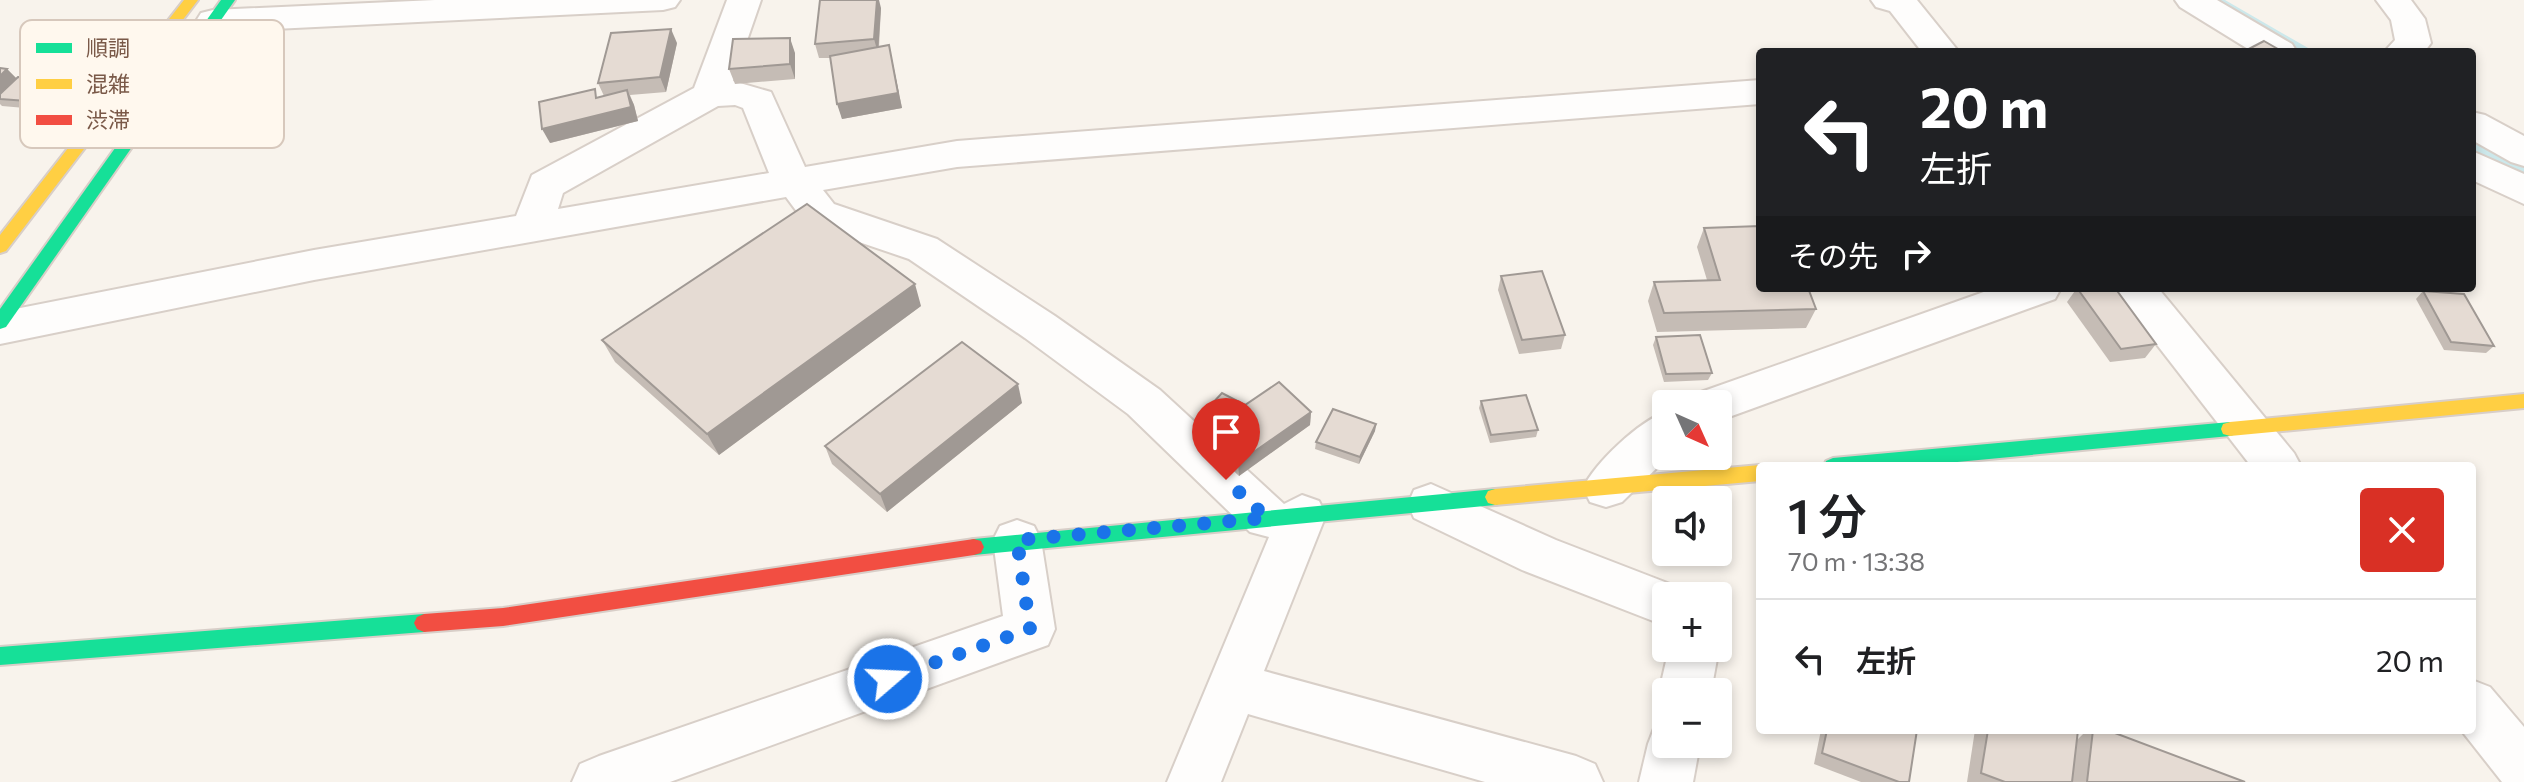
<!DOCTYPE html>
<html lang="ja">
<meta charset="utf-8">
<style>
body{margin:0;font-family:Commissioner,"Noto Sans JP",sans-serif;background:#f2f2f2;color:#202124;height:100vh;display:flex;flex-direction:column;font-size:30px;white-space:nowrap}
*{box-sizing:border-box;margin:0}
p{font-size:26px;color:#757577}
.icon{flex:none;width:44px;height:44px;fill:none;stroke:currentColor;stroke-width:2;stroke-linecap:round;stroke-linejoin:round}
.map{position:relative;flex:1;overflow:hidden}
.panel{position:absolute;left:1756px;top:462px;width:720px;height:272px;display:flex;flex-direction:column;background:#fff;border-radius:8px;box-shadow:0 4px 12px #0003}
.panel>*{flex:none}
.top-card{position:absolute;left:1756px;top:48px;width:720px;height:244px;border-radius:8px;box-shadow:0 4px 12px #0003;background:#202124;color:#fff;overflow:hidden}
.needle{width:52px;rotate:135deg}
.buttons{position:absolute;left:1652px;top:390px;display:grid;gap:16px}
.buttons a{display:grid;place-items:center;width:80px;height:80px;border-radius:8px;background:#fff;box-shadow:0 4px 12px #0003;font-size:40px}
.pin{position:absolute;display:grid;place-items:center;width:68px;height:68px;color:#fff;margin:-82px -34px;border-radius:50% 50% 50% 0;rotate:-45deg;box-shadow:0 0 8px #0007}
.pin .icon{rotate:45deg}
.me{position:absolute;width:88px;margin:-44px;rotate:71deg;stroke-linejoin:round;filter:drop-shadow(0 0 6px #0008)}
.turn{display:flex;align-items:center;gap:28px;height:168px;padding:0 32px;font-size:36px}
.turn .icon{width:104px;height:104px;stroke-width:2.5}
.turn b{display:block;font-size:56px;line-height:68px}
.then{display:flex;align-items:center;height:76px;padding:0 32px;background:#0003;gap:16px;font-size:30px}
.round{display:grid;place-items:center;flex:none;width:84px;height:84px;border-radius:8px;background:#f2f2f2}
.overview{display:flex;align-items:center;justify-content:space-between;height:136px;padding:0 32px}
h1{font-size:48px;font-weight:600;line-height:60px}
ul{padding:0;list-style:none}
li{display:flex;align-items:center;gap:24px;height:120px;padding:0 32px;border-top:2px solid #e0e0e0}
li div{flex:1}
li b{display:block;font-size:30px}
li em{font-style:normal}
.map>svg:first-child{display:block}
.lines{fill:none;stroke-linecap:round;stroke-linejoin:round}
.stream{fill:#cce8eb;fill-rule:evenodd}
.street-casing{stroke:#d8cfc8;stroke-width:4}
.fast-casing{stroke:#d8cec8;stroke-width:4}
.slow-casing{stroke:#d8cec8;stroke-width:4}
.jam-casing{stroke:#d8cec8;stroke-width:4}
.street{fill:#fefdfc;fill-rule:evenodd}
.fast{fill:#16e098;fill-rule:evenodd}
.slow{fill:#ffcf43;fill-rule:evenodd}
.jam{fill:#f24e42;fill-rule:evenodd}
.wall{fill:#c5bcb5}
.shaded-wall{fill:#a09994}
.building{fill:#e5dbd3;stroke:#a09994;stroke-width:2}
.route{stroke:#1a73e8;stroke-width:14;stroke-dasharray:0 25.2}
.key{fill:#fff8ee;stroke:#d7c8bc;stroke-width:2}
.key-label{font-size:22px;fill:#7a5948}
</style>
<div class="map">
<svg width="2524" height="782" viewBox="0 0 2524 782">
<rect width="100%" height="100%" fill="#f8f3ec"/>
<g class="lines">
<!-- stream -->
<g class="stream">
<path d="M2212,0H2225L2315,52H2301Z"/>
<path d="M2472,140L2524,168V177L2472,149Z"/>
</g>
<!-- street casing -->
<g class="street-casing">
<g id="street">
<path d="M435,0H680L675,7L663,10L213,32L201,29L196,21L201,13L213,10Z"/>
<path d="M727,0H761L733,81L771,92L805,167L957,141L1760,80V104L957,167L823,190L834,204L937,239L1055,316L1160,390L1284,504L1302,495L1319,501L1326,515L1264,671L1576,756L1595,764L1603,782H1485L1248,714L1221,782H1167L1269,537L1250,532L1128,414L1025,338L909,259L806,224L786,197L314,280L0,344V312L314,250L516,216L532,175L694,88ZM735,105L743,108L769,173L558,209L563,193L718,106Z"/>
<path d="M1871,0H1917L1959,52H1922L1890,11L1876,7Z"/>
<path d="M2175,0H2217L2292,44L2297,52H2253L2180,7Z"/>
<path d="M2376,0H2411L2425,19L2431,43L2425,51L2384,52L2395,40L2391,20Z"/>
<path d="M2472,112L2485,115L2524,136V166L2511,162L2472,140Z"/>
<path d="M2472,151L2524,174V204L2472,180Z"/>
<path d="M1995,288H2061L2055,299L1718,421V404H1695L1701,392Z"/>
<path d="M2113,288H2158L2294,453L2301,466H2251Z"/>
<path d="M1666,412V456H1669L1622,502L1606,507L1590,502L1583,488C1595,463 1639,421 1666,412Z"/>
<path d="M1431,484L1556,540L1683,589L1687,596H1666V626L1522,570L1414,518L1408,504L1414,490Z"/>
<path d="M1017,520L1034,526L1041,540L1055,629L1048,645L670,782H572L580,764L599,756L1003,616L993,540L1000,526Z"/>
<path d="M1718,645L1719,648L1711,692H1666V707L1659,692L1669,648H1718Z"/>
<path d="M2472,680L2490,687L2524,727V782H2502L2461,730H2472Z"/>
<path d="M1666,722V744H1700L1693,782H1639L1648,744L1655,726Z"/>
</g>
</g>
<!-- fast casing -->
<g class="fast-casing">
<g id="fast">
<path d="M221,0H235L6,327L0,329V309Z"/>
<path d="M2230,422L2237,424L2239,429L2237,434L2230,436L1915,466H1824L1826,461L1833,458Z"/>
<path d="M1495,489L1502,491L1505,497L1502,503L1495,505L974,555L967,553L964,547L967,541L974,539Z"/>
<path d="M424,614L431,617L434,623L431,629L424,632L0,665V647Z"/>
</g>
</g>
<!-- slow casing -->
<g class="slow-casing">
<g id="slow">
<path d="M184,0H198L6,251L0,253V235Z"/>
<path d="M2524,394V408L2230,436L2223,434L2221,429L2223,424L2230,422Z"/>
<path d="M1760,465L1762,466L1760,481L1495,505L1488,503L1485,497L1488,491L1495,489Z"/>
</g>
</g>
<!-- jam casing -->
<g class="jam-casing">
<path id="jam" d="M974,539L981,541L984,547L981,553L974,555L503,626L424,632L417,629L414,623L417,617L424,614L503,608Z"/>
</g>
<!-- street -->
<use href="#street" class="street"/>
<!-- fast -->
<use href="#fast" class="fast"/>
<!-- slow -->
<use href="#slow" class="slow"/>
<!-- jam -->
<use href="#jam" class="jam"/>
</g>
<!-- wall -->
<g class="wall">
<path d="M881,8L879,47L889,45L902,108L842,119L830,58H819L815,44Z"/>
<path d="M677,43L666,92L630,95L634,105L638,121L550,143L599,97L604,96L598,83Z"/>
<path d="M795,53V79L735,84L729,69Z"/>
<path d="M0,68L7,69L16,78L63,80L70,88L48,110L2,106L0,104Z"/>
<path d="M1704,228L1816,309L1806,328L1657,332L1648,301L1654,282L1707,280L1697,247Z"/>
<path d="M1501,276L1565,335L1561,349L1519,354L1498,290Z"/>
<path d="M2077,288L2156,344L2145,358L2110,362L2067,302Z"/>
<path d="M2423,291L2494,346L2486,353L2444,350L2416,299Z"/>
<path d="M921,306L719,455L615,362L602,340Z"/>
<path d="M1656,337L1712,373L1708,380L1664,382L1653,345Z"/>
<path d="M1481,401L1538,430L1536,437L1490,443L1479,408Z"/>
<path d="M1022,403L887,512L832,464L825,446Z"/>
<path d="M1245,405L1311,412L1310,425L1239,476L1196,435V421Z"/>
<path d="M1376,424L1375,431L1359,464L1315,449L1316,442Z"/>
<path d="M1821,730H1917L1909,782H1861L1814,764Z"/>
<path d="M1975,730H2078L2077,740L2087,730H2107L2245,782H1967Z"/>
</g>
<!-- shaded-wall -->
<g class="shaded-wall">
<path d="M877,0H879L881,8L878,53L874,39Z"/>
<path d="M671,29L677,43L666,92L660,77Z"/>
<path d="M790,38L795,53V79L790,64Z"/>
<path d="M889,45L902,108L842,119L837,104Z"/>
<path d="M7,69L21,83L0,99V76Z"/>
<path d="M63,80L70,88L48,110L41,102Z"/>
<path d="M627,90L634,105L638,121L550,143L542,129Z"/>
<path d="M915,284L921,306L719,455L707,434Z"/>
<path d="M1018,384L1022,403L887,512L880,494Z"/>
<path d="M1311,412L1310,425L1239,476L1238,463Z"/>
<path d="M1376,424L1375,431L1359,464L1360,457Z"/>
</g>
<!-- building -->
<g class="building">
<path d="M820,0H877L874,39L815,44Z"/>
<path d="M671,29L660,77L598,83L611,33Z"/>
<path d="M790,38V64L729,69L733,39Z"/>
<path d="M2264,41L2283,52H2243Z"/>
<path d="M889,45L898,93L837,104L830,56Z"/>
<path d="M0,68L7,69L0,76Z"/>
<path d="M18,77L63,80L41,102L0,99V94Z"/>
<path d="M595,89L596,98L627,90L631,107L542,129L539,102Z"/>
<path d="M807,204L915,284L707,434L602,340Z"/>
<path d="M1760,226V288H1808L1816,309L1664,313L1654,282L1720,280L1704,228Z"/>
<path d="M1542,271L1565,335L1522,340L1501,276Z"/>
<path d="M2077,288H2115L2156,344L2121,349Z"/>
<path d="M2423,291L2464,294L2494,346L2451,342Z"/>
<path d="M1700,335L1712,373L1666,374L1656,337Z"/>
<path d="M962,342L1018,384L880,494L825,446Z"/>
<path d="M1279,382L1311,412L1238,463L1196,421L1222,393L1245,405Z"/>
<path d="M1526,395L1538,430L1491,435L1481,401Z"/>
<path d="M1333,409L1376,424L1360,457L1316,442Z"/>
<path d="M1827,730H1917L1909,782H1899L1822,753Z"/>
<path d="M1988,730H2078L2072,782H2005L1981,773Z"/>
<path d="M2093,730H2107L2245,782H2087Z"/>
</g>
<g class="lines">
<!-- route -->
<path class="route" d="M888,679L1030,629L1017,540L1267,518L1226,480"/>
</g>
<!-- legend -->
<rect x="20" y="20" width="264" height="128" rx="12" class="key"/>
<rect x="36" y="43" width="36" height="10" fill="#16e098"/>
<rect x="36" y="79" width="36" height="10" fill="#ffcf43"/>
<rect x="36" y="115" width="36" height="10" fill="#f24e42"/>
<g class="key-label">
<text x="86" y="56">順調</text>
<text x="86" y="92">混雑</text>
<text x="86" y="128">渋滞</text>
</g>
</svg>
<div class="buttons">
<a><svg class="needle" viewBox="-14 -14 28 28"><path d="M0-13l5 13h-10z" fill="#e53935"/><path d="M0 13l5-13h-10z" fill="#757577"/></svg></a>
<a><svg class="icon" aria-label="sound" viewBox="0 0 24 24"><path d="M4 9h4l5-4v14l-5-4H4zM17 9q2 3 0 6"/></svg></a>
<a>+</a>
<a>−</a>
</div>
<div class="pin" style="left:1226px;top:480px;background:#d93025"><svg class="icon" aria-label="arrive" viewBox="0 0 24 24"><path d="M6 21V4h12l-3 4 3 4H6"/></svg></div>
<svg class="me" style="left:888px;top:679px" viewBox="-20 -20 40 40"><circle r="17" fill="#1a73e8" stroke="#fff" stroke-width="3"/><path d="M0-11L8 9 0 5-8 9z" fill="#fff"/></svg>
<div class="top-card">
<div class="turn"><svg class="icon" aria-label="left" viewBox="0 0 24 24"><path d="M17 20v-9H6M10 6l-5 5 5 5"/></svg><div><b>20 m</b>左折</div></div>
<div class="then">その先<svg class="icon" aria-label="right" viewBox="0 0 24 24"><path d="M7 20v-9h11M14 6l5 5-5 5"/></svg></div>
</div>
<section class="panel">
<div class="overview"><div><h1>1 分</h1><p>70 m · 13:38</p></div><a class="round" style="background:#d93025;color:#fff"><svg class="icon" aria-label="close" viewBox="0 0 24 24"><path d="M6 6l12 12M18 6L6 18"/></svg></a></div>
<ul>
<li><svg class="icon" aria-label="left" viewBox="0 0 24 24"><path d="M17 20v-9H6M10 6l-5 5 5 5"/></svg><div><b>左折</b></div><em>20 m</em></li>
</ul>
</section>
</div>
